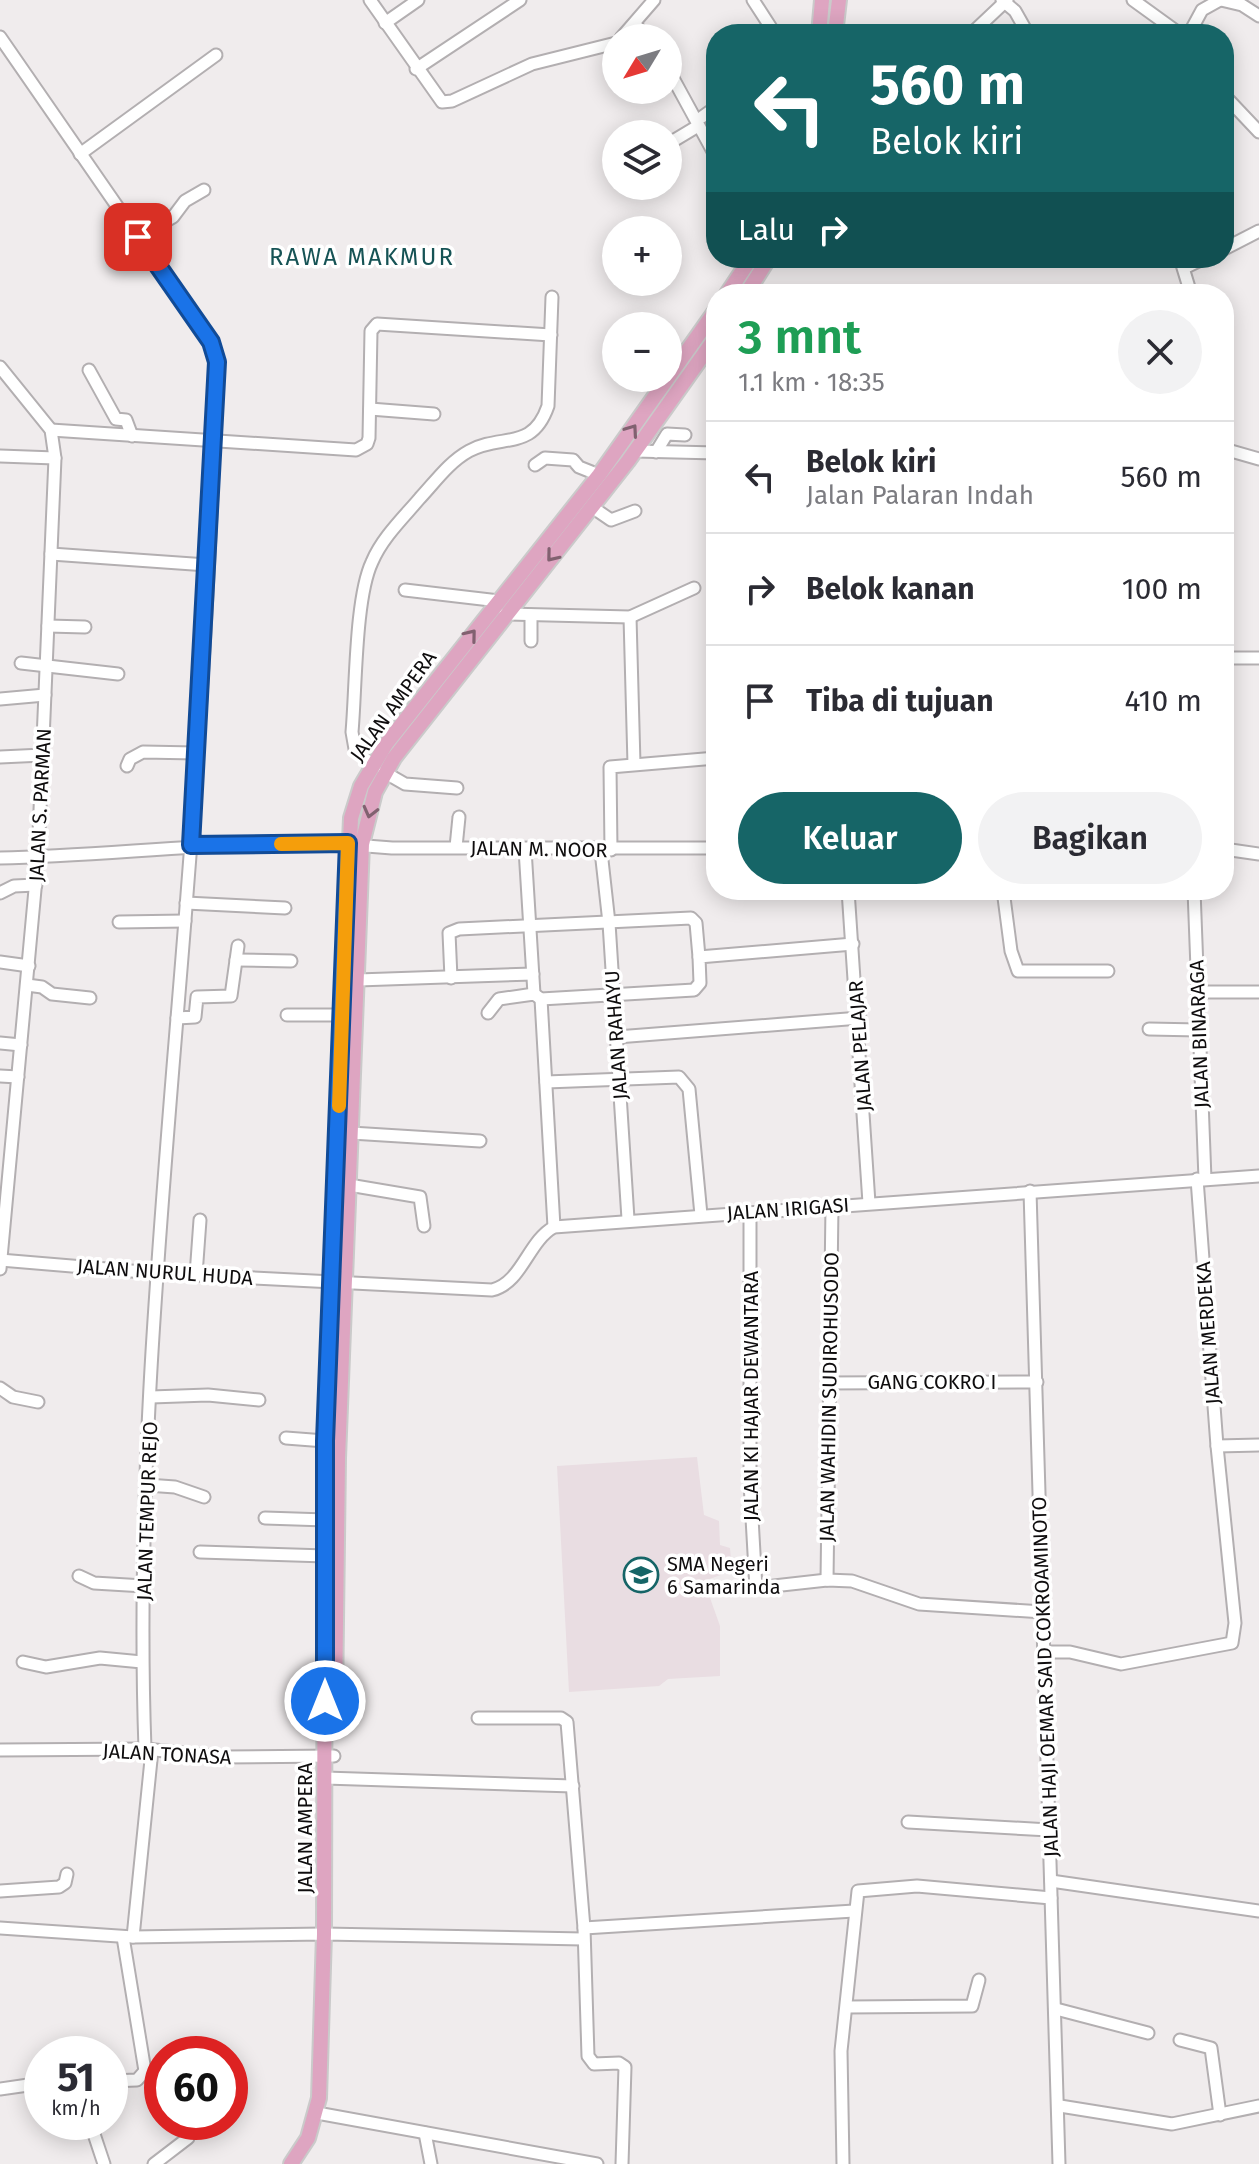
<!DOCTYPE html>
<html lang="id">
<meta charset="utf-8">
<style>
body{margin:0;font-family:"Fira Sans",sans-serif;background:#f2f2f3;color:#2b2b33;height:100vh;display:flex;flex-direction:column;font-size:30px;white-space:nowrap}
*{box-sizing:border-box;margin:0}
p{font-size:26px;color:#7c7c81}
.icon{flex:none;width:44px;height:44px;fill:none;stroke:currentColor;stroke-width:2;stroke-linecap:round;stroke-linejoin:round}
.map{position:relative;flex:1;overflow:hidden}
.sheet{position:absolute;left:706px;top:284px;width:528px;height:616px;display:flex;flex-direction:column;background:#fff;border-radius:32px;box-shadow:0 4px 20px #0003}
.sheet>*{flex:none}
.guide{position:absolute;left:706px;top:24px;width:528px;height:244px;border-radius:32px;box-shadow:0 4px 20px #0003;background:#166567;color:#fff;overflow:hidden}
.needle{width:52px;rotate:232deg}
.tools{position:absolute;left:602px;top:24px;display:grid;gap:16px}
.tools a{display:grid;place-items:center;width:80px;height:80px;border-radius:50%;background:#fff;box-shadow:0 4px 20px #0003;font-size:40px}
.speed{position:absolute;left:24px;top:2036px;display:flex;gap:16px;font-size:40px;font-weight:700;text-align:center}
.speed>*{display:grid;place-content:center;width:104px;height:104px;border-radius:50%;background:#fff;box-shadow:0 4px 20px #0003;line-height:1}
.speed small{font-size:20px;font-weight:400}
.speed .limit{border:12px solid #d22;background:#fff;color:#111}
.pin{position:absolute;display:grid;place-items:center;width:68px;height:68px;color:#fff;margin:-34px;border-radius:16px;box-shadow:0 4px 12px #0006}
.me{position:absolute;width:88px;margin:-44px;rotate:0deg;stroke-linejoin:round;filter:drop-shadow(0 0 6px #0008)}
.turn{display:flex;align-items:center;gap:28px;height:168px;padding:0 32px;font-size:36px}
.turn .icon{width:104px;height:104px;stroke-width:2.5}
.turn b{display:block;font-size:56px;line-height:68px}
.then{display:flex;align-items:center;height:76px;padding:0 32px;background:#0003;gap:16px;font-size:30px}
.round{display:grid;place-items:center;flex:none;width:84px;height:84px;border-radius:42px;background:#f2f2f3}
.head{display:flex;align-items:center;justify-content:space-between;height:136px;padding:0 32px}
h1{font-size:48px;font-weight:600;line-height:60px;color:#1e9e55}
.cta{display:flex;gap:16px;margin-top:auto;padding:16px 32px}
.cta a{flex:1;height:92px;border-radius:48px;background:#166567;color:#fff;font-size:32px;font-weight:600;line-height:92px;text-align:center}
.cta a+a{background:#f2f2f3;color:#2b2b33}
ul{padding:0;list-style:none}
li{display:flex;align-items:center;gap:24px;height:112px;padding:0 32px;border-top:2px solid #e1e1e2}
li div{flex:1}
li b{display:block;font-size:30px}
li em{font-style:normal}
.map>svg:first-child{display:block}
.built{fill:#e9dde2}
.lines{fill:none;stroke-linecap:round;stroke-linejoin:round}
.minor-casing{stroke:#b3afb1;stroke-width:15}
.major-casing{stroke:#cacaca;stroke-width:18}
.minor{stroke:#fff;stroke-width:11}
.major{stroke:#dea5c1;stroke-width:14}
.oneway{stroke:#816170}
.route-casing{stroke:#114b97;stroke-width:20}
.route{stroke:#1a73e8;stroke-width:14}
.slow{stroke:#f59e0b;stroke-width:14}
.labels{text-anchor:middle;stroke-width:7;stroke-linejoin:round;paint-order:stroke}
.street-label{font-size:20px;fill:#0f0d0e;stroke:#fff}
.poi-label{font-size:20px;fill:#0f0d0e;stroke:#fff;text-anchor:start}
.quarter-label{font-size:24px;letter-spacing:2px;fill:#165355;stroke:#fff}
</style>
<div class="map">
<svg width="1259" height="2164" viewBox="0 0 1259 2164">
<rect width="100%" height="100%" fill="#f0eced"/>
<!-- built -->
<path class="built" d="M697,1457L704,1515L719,1521L720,1545L730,1548L732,1571L704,1581L720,1626V1676L668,1679L659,1686L569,1692L557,1466Z"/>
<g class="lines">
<!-- minor casing -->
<g class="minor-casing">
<g id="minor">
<path d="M370,0L442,102L452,101L532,64L616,43"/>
<path d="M753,0L775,34"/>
<path d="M1002,0L1015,11L1028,34"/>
<path d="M1133,0L1180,34"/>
<path d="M1221,0L1242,5L1259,16"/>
<path d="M385,23L418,0"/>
<path d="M635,24L646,38"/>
<path d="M971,34L1007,0"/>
<path d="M1189,34L1202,10L1220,0"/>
<path d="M0,37L211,342L217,362C211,548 200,735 185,920C163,1196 135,1473 145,1749"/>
<path d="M621,38L654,0"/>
<path d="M416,69L520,0"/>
<path d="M668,69L716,157"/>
<path d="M1224,95L1259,132"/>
<path d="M702,117L716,107"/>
<path d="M668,144L698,126"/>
<path d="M80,154L216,55"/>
<path d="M138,237L173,217L185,201L204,190"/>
<path d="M1224,249L1259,231"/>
<path d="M1180,258L1191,294"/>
<path d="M1184,268L1205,258"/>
<path d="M0,367L51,430L55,458L38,857L0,1269"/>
<path d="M89,370L116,419L126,420L132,436"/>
<path d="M370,409L434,414"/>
<path d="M51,430L356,450L367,444L369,438L371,331L377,324L551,335"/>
<path d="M1224,449L1259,459"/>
<path d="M635,451L716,453"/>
<path d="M656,452L667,434L685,435"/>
<path d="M0,456L55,458"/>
<path d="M535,465L545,458L573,460L579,467L599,475"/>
<path d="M592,507L611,520L635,511"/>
<path d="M51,554L207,565"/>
<path d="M405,590L499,601"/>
<path d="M505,614L630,617L694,588"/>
<path d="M531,615V641"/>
<path d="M630,617L634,764"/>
<path d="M48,626L85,627"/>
<path d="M1224,658H1259"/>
<path d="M21,663L118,674"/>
<path d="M0,699L45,695"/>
<path d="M0,757L43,755"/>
<path d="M372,765L355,749L352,732C356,688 355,598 372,562C382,538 403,518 420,498C435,482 449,462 469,451C502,433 532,452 548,406L552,297"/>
<path d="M127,766L130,759L143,752L196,753"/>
<path d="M384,772L405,784L457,788"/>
<path d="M456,847L459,817"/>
<path d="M525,849L534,994"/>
<path d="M1224,849L1259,854"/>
<path d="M611,850L610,767L716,758"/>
<path d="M601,851L609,923L628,1219"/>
<path d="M0,858C131,855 261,835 392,848H716"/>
<path d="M848,890L869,1203"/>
<path d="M1003,890L1011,951L1018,971H1108"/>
<path d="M1194,890L1205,1179"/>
<path d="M0,893L14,886L36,885"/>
<path d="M186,903L285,908"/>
<path d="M119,922L185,921"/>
<path d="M236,960L291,961"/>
<path d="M0,962L29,966"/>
<path d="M451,978L449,933L459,929L691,918L696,923L699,957"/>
<path d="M358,980L533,974"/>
<path d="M27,985L42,987L52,994L90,998"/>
<path d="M1197,992H1259"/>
<path d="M541,999L554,1227"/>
<path d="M488,1013L499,999L534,994L541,999L694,990L700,983L699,957L853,944"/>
<path d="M287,1015H342"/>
<path d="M177,1018L195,1017L197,997L231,996L238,946"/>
<path d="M1149,1029L1199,1030"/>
<path d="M617,1037L860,1018"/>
<path d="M0,1043L21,1045"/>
<path d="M0,1076L18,1077"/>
<path d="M546,1082L679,1077L689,1089L701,1215"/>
<path d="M351,1133L480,1141"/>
<path d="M1197,1179L1217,1446L1259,1445"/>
<path d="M349,1185L420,1197L424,1226"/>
<path d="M1030,1191L1059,2164"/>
<path d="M750,1213V1483L756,1588L827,1580L852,1581L919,1604L1043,1612"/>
<path d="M0,1260L155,1273L492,1290C522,1283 528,1241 554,1227L1259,1176"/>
<path d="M196,1275L200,1220"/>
<path d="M828,1383L1037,1382"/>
<path d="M0,1388L13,1397L38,1402"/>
<path d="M151,1397L208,1395L259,1400"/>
<path d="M286,1438L325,1441"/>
<path d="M147,1485L175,1487L204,1497"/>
<path d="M265,1518L326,1520"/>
<path d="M200,1552L326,1556"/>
<path d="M79,1576L94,1583L144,1586"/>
<path d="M827,1580L832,1206"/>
<path d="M1045,1652H1070L1121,1664L1232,1643L1235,1623L1217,1446"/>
<path d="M23,1662L46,1667L100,1658L142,1662"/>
<path d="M478,1718H561L567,1722L584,1928L588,2056L594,2064L619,2063L625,2067L622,2164"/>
<path d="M0,1750L145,1749L223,1757L334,1756"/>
<path d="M325,1778L573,1786"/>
<path d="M908,1822L1049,1830"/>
<path d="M1051,1881L1259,1911"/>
<path d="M0,1891L59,1887L65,1883L67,1874"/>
<path d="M0,1928L133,1937L152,1750"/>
<path d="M584,1928L854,1911"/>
<path d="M133,1937L324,1934L583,1939"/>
<path d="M848,2007L972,2006L979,1980"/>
<path d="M1056,2009L1148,2033"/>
<path d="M1180,2040L1211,2048L1220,2115"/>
<path d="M110,2081L137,2080L145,2071L123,1937"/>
<path d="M0,2089L42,2083"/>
<path d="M1060,2106L1172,2124L1259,2106"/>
<path d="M317,2113L597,2164"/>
<path d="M90,2122L104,2164"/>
<path d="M425,2133L431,2164"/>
<path d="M154,2164L188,2138"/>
<path d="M843,2164L841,2051L858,1891L917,1886L1051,1898"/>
</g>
</g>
<!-- major casing -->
<g class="major-casing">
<g id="major">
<path d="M819,34L822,0"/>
<path d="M835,34L839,0"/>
<path d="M727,294L751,258"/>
<path d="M746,294L769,258"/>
<path d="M335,1702L338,1458L362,844L375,792L394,758L628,461L716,337"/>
<path d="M291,2164L308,2138L319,2098L324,1934L325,1441L351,818L361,786L386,744L599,475L716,310"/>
</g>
</g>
<!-- minor -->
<use href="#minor" class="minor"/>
<!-- major -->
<use href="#major" class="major"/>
</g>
<!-- one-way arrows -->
<defs><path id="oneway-chevron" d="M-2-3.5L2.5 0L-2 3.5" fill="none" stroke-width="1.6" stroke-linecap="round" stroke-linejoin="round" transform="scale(2)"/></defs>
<g class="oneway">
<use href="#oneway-chevron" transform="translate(632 430) rotate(-55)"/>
<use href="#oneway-chevron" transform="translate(552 556) rotate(129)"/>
<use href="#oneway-chevron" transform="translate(471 635) rotate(-51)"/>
<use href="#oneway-chevron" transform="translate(370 812) rotate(104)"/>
</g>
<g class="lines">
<!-- route casing -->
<g class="route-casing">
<path id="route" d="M138,237L211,342L217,362L191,845L348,843L325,1441V1701"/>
</g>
<!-- route -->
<use href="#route" class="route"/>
<!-- slow -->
<path class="slow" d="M281,844L348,843L339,1106"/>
</g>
<!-- icons -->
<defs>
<g id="school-ring" transform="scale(1.8)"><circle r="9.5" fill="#fff" stroke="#166567" stroke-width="1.5"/><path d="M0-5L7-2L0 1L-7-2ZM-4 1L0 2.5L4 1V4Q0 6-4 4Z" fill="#166567"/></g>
</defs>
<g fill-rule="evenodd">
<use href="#school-ring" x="641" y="1575"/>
</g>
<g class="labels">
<!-- street labels -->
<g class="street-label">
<text transform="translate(393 706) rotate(-54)" y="7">JALAN AMPERA</text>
<text transform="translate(40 805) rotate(-87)" y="7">JALAN S. PARMAN</text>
<text transform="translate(539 849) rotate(1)" y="7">JALAN M. NOOR</text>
<text transform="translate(1199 1034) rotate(-92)" y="7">JALAN BINARAGA</text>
<text transform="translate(616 1035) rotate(-94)" y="7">JALAN RAHAYU</text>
<text transform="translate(860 1046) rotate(-94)" y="7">JALAN PELAJAR</text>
<text transform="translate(788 1209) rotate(-4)" y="7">JALAN IRIGASI</text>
<text transform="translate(165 1272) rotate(4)" y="7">JALAN NURUL HUDA</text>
<text transform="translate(1208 1333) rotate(-94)" y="7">JALAN MERDEKA</text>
<text x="932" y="1389">GANG COKRO I</text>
<text transform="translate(751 1396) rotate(-90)" y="7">JALAN KI HAJAR DEWANTARA</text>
<text transform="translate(829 1397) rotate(-89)" y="7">JALAN WAHIDIN SUDIROHUSODO</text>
<text transform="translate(147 1511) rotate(-88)" y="7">JALAN TEMPUR REJO</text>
<text transform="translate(1045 1677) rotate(-92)" y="7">JALAN HAJI OEMAR SAID COKROAMINOTO</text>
<text transform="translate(167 1754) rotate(3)" y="7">JALAN TONASA</text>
<text transform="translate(305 1828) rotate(-90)" y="7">JALAN AMPERA</text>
</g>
<!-- poi labels -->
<g class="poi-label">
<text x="667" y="1571">SMA Negeri<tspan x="667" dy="23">6 Samarinda</tspan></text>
</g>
<!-- quarter labels -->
<g class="quarter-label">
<text x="362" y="265">RAWA MAKMUR</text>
</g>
</g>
</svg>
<div class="tools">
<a><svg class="needle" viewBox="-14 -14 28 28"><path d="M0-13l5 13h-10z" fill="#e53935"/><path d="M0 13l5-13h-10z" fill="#7c7c81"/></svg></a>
<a><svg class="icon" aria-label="layers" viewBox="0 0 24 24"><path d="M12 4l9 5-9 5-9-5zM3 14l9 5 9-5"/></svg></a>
<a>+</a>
<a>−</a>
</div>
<div class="speed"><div>51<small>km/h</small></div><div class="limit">60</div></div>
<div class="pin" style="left:138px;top:237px;background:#d93025"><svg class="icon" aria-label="arrive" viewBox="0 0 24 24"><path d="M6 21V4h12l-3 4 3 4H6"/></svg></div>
<svg class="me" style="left:325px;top:1701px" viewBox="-20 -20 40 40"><circle r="17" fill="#1a73e8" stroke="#fff" stroke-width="3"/><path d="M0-11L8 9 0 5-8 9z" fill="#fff"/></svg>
<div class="guide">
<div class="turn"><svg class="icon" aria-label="left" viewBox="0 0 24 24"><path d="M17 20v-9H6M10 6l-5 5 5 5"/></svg><div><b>560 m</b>Belok kiri</div></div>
<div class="then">Lalu<svg class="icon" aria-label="right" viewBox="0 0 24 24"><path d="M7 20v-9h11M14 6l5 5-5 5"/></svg></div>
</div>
<section class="sheet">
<div class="head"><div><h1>3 mnt</h1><p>1.1 km · 18:35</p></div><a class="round"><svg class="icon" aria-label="close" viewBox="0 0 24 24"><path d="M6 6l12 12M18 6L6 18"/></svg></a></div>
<ul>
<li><svg class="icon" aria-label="left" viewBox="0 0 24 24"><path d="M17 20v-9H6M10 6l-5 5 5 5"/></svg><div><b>Belok kiri</b><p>Jalan Palaran Indah</p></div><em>560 m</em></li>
<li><svg class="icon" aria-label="right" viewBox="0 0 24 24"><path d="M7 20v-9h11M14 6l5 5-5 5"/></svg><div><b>Belok kanan</b></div><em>100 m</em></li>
<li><svg class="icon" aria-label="arrive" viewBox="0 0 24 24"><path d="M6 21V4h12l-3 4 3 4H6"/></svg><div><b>Tiba di tujuan</b></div><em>410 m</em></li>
</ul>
<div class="cta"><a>Keluar</a><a>Bagikan</a></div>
</section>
</div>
